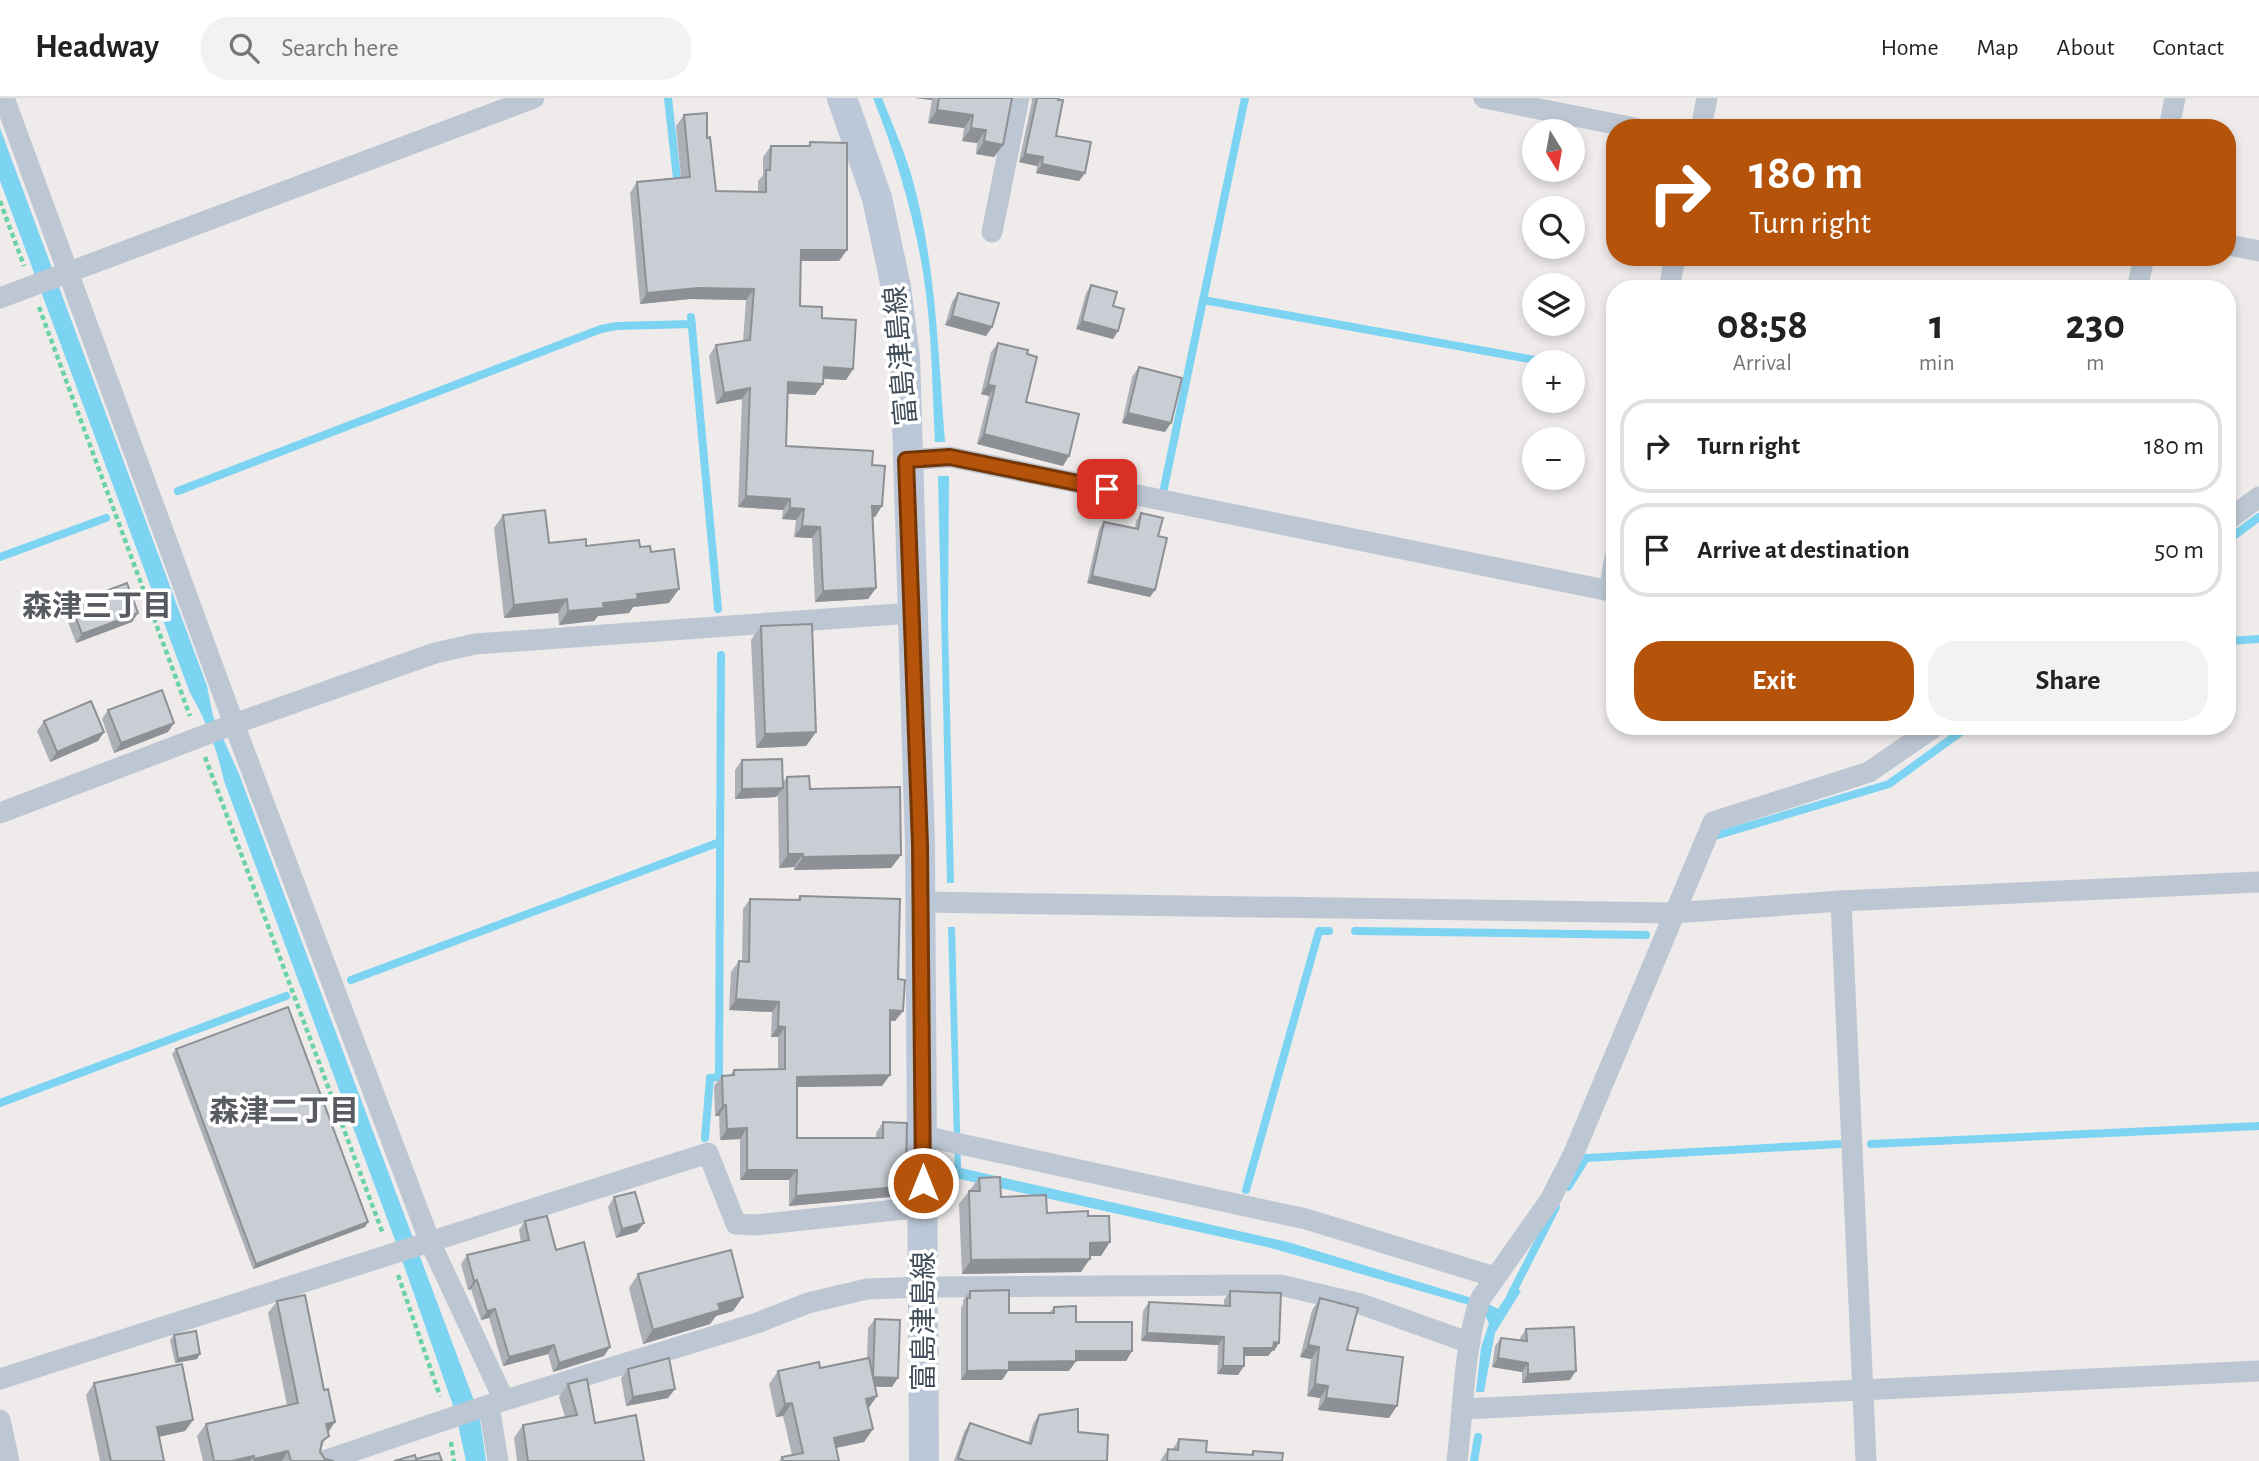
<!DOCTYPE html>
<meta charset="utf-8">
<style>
body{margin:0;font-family:"Alegreya Sans","Noto Sans JP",sans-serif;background:#f2f2f2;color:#222;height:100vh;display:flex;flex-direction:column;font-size:26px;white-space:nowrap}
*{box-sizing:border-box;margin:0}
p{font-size:23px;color:#767676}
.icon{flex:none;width:38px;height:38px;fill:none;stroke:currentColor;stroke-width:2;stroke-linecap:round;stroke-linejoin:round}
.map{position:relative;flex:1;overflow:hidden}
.panel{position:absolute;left:1606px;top:182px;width:630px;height:455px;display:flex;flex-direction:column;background:#fff;border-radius:28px;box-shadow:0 4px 10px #0003}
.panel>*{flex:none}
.guide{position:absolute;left:1606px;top:21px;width:630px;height:147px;border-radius:28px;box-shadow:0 4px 10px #0003;background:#b45309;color:#fff;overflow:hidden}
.needle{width:46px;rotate:169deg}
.fabs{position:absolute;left:1522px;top:21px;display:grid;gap:14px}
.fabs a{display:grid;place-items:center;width:63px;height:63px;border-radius:50%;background:#fff;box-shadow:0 4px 10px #0003;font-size:35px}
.pin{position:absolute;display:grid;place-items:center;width:60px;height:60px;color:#fff;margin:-30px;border-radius:14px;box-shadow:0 4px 10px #0006}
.me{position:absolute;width:77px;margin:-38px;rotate:0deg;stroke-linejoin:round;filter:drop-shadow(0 0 5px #0008)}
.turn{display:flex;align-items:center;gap:24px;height:147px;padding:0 28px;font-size:32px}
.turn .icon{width:91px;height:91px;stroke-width:2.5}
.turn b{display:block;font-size:49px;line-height:60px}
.eta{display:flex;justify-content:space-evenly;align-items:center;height:119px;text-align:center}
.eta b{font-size:42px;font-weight:700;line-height:49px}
.button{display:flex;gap:14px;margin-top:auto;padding:14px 28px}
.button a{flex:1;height:80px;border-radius:28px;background:#b45309;color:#fff;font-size:28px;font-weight:700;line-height:80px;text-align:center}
.button a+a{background:#f2f2f2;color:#222}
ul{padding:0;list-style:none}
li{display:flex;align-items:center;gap:21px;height:94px;margin:0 14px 10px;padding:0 14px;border:4px solid #e0e0e0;border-radius:28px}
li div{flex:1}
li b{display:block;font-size:26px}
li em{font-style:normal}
header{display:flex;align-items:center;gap:42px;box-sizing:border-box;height:98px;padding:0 35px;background:#fff;border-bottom:2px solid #e0e0e0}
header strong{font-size:33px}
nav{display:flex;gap:38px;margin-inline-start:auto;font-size:24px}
.search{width:490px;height:63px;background:#f2f2f2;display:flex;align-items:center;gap:18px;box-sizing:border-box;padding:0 24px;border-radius:28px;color:#767676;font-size:26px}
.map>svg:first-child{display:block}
.water{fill:#7dd3f2}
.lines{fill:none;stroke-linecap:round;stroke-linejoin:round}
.stream{stroke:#7dd3f2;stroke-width:8}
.path{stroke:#6ad2a5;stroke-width:4.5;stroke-dasharray:5 3.5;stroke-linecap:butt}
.minor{stroke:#bdc7d3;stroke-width:21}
.secondary{stroke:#bcc7d7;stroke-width:30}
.wall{fill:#adb0b6}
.shaded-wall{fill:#8d9094}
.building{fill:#c9cdd4;stroke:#8d9094;stroke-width:2}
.route-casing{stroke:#753606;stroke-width:18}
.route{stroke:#b45309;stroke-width:12}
.labels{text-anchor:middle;stroke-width:7;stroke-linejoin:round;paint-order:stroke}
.street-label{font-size:28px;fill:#424d5a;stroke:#fff}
.neighbourhood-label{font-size:30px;font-weight:bold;fill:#585b61;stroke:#fff}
</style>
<header>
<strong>Headway</strong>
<div class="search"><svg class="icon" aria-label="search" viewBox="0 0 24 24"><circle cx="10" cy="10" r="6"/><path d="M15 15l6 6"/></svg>Search here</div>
<nav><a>Home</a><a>Map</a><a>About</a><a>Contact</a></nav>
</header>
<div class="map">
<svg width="2259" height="1363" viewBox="0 0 2259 1363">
<rect width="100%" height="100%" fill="#efebeb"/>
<!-- water -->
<g class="water">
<path d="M873,0H882C892,25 903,50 911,76C936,162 938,255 945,344H935C932,288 932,230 923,174C913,114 896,57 873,0Z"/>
<path d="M0,30L207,588L213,618L239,676L473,1300L480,1321L486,1363H466L455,1313L395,1142L224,683C217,651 207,624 190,595L0,83Z"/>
<path d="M938,378H949L948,525L954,785H947Z"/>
<path d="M948,829H955L961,1070L1288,1144L1485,1204L1498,1211L1513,1188L1521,1193L1495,1235L1484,1294H1476L1481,1250L1489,1225L1483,1213L1469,1207L1267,1149L955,1080Z"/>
</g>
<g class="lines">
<!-- stream -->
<g class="stream">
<path d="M668,0L678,89"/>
<path d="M1203,202L1546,264"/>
<path d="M691,219L718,511"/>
<path d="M178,393L601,231L617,228L692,226"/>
<path d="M1163,395L1245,0"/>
<path d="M2228,442L2259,419"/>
<path d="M0,459L106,420"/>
<path d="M2228,543L2259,541"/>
<path d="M1715,738L1889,686L1969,628"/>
<path d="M1355,833L1646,837"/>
<path d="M351,882L720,744"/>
<path d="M0,1005L286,898"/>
<path d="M705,1040L710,980L719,979L721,557"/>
<path d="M1871,1046L2259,1028"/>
<path d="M1568,1089L1586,1060L1839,1046"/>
<path d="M1246,1092L1319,833H1329"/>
<path d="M1511,1197L1556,1109"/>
<path d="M1474,1363L1478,1339"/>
</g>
<!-- path -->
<g class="path">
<path d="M0,103L24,168"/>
<path d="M39,209L190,618"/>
<path d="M205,659L383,1136"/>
<path d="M398,1177L440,1298"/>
<path d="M451,1344L454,1363"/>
</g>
<!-- minor -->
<g class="minor">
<path d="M4,0L234,626L430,1144L504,1302"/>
<path d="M1484,0L1635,30"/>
<path d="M1701,30L1707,0"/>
<path d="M2169,30L2175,0"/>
<path d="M992,134L1019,0"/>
<path d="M2228,147L2259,153"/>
<path d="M1669,191L1675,159"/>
<path d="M2137,191L2144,159"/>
<path d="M0,200L534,0"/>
<path d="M906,362L950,359L1615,494"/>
<path d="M2228,422L2259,399"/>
<path d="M1609,493L1615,459"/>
<path d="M0,715L234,626L435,555L475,546L912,515"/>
<path d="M1841,803L1866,1363"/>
<path d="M920,804L1673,815L1841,803L2259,784"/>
<path d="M923,1038L1306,1121L1495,1179"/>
<path d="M0,1281L708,1055L736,1126L756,1127L923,1109"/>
<path d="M489,1307L498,1363"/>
<path d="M1463,1311L2259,1273"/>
<path d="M0,1322L9,1363"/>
<path d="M324,1363L489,1307L757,1225L808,1205L867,1191L922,1189L1280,1187L1361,1206L1470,1245"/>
<path d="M1457,1363C1463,1316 1464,1242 1481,1200L1550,1102L1573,1057L1713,724L1869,674L1936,628"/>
</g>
<!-- secondary -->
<path class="secondary" d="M842,0L877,100L896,189L905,259L920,747L924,1363"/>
</g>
<!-- wall -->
<g class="wall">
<path d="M915,0H1012L1003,47L994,59L976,56L977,45L962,43L964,30L928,25L932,2Z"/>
<path d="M1031,0H1059L1056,38L1085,75L1079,83L1036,75L1037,68L1019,64L1032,3Z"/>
<path d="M684,17L707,40L716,93L758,94V83L763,77V59L771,48H808L810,44L847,152L839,163H801L800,208L822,220L853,271L846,282L823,281V286L815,297L788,296L786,348L872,367L882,408L875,419H872L876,490L868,501L815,504L812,440L794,439L796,422L782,421L783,412L738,409L742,301L716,306L709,258L716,247L743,243L746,202L690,201L640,206L630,95L637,84L681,80L676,28Z"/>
<path d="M1091,187L1113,208L1118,233L1113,241L1076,231L1086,195Z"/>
<path d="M958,195L992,229L986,238L945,227L952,204Z"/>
<path d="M998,245L1027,256L1026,304L1063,368L977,346L989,298L981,296L991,254Z"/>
<path d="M1139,269L1165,334L1122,325L1132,279Z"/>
<path d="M1141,415L1158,438L1150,499L1087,485L1099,431L1104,424L1135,430L1136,423Z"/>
<path d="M503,417L549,445L586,448L640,449L651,454L669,505L633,509L629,515L598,518L594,523L559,527L558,515L504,520L494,430Z"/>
<path d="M71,506L138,515L132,524L76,545L65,516Z"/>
<path d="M761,528L816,634L806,648L756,650L751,542Z"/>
<path d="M108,612L174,625L168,634L114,655L102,621Z"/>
<path d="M44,623L104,634L98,643L50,664L37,633Z"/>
<path d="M742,662L783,684L787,679L810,691L901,757L891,770L794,772V769L779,770L778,698L776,699L735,701V672Z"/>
<path d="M800,798L898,881L903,913L895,923H890V977L882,988L797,989V1040H876V1035L883,1024L906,1078L899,1088H897L890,1099L789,1108V1082H740V1041L720,1042L719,1018H715L714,988L722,978L730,977L734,972L778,971V939H771L772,914L729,912L731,874L739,863L742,864L743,811L750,801L797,802Z"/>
<path d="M176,951L368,1124L365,1129L253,1171L172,956Z"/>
<path d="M979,1080L1001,1099L1047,1115L1088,1118L1101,1158H1090L1081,1174L962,1176L959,1106Z"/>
<path d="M614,1099L644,1125L637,1134L616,1140L608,1109Z"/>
<path d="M525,1123L556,1152L604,1258L553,1274L548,1256L503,1268L489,1220L481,1222L471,1191L468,1192L461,1166L467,1157L521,1144L519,1132Z"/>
<path d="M638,1176L733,1213L716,1218L710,1226L643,1246L629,1190Z"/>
<path d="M970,1193L1009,1215H1049L1054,1209L1076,1224L1132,1253L1126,1263H1076L1069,1273H1008L1002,1282H961V1210L963,1206V1202Z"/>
<path d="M1230,1193L1274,1253H1272L1268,1258H1244L1238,1277L1217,1276L1218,1247L1141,1243L1143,1213L1149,1204L1224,1208V1202Z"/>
<path d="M1320,1200L1347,1252L1389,1320L1318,1312L1320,1300L1307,1298L1311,1261L1300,1259L1312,1212Z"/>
<path d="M277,1203L324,1292L335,1324L328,1334L320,1354L325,1361L334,1363H203L197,1338L206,1326L287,1307L268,1215Z"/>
<path d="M875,1221L892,1289H875L868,1311L873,1331L864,1344L836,1350L839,1363H779L782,1359L792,1357L783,1318L776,1319L769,1286L778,1273L820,1270L867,1260L868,1230Z"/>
<path d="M1526,1231L1570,1282L1522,1285V1274L1492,1269L1495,1248L1501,1240L1520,1242V1240Z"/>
<path d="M174,1237L197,1261L175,1265L170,1242Z"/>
<path d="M628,1271L675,1291L668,1300L626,1308L621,1280Z"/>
<path d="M94,1285L193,1322L185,1333L159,1339L164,1363H100L86,1297Z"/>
<path d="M568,1286L595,1325L644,1363H517L514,1340L523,1327L565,1319L559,1299Z"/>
<path d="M1039,1317L1078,1334L1107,1363H954L964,1334L970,1325L1028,1344L1033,1326Z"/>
<path d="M1179,1341L1206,1354L1250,1357L1253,1353L1282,1363H1160L1168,1351L1172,1352Z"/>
</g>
<!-- shaded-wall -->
<g class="shaded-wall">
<path d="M915,0H933L932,2Z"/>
<path d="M937,12L973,17L964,30L928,25Z"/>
<path d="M971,30L986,32L977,45L962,43Z"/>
<path d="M984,43L1003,47L994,59L976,56Z"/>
<path d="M1025,56L1043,59L1037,68L1019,64Z"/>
<path d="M1042,66L1085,75L1079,83L1036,75Z"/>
<path d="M801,152H847L839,163H793Z"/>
<path d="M698,190L754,191L746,202L690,201L640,206L647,195Z"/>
<path d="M952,218L992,229L986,238L945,227Z"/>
<path d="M1082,223L1118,233L1113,241L1076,231Z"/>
<path d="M824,269L853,271L846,282L816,280Z"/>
<path d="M788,284L823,286L815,297L780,295Z"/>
<path d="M988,287L995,288L989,298L981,296Z"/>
<path d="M750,290L742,301L716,306L724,295Z"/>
<path d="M1128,315L1171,325L1165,334L1122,325Z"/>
<path d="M984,336L1069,358L1063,368L977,346Z"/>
<path d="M746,398L790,401L783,412L738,409Z"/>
<path d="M872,408H882L875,419H864Z"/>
<path d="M790,410L804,411L796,422L782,421Z"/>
<path d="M802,428L820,429L812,440L794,439Z"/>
<path d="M1092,478L1155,492L1150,499L1087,485Z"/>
<path d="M876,490L868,501L815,504L823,493Z"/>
<path d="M679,491L669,505L633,509L629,515L598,518L594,523L559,527L568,513L637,496Z"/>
<path d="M567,501L558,515L504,520L514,507Z"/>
<path d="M138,515L132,524L76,545L82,536Z"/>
<path d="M174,625L168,634L114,655L121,645Z"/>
<path d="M104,634L98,643L50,664L57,654Z"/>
<path d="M816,634L806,648L756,650L765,636Z"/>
<path d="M783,690L776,699L735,701L742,691Z"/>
<path d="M788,756H803L794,769L779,770Z"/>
<path d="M901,757L891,770L794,772L803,759Z"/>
<path d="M736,901L779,904L772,914L729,912Z"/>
<path d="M890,912L903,913L895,923L883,922Z"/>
<path d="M778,928L785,929L778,939H771Z"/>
<path d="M890,977L882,988L790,989L797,979Z"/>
<path d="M723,1007H726L719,1018H715Z"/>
<path d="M747,1030L740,1041L720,1042L727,1031Z"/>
<path d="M747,1072H797L789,1082H740Z"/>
<path d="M897,1078H906L899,1088H890Z"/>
<path d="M897,1089L890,1099L789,1108L796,1098Z"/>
<path d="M368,1124L365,1129L253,1171L256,1166Z"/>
<path d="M644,1125L637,1134L616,1140L622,1131Z"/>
<path d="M1110,1144L1101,1158H1080L1090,1145Z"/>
<path d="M1090,1161L1081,1174L962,1176L971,1162Z"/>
<path d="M477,1182L471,1191L468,1192L474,1183Z"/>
<path d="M743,1199L733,1213L716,1218L710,1226L643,1246L653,1232L718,1206Z"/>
<path d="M495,1211L489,1220L481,1222L487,1213Z"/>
<path d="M1147,1235L1224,1239L1218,1247L1141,1243Z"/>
<path d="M1274,1244L1279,1245L1274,1253H1272L1268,1258H1238L1244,1250Z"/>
<path d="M554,1247L548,1256L503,1268L509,1259Z"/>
<path d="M1308,1247L1319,1249L1311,1261L1300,1259Z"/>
<path d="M610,1249L604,1258L553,1274L559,1265Z"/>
<path d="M1076,1253H1132L1126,1263H1069Z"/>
<path d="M200,1256L197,1261L175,1265L178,1261Z"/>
<path d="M1498,1260L1528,1265L1522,1274L1492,1269Z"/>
<path d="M1076,1263L1069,1273H1008L1002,1282H961L967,1273L1009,1264Z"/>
<path d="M1223,1268H1244L1238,1277L1217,1276Z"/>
<path d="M1576,1273L1570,1282L1522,1285L1528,1276Z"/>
<path d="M872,1279L898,1280L892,1289L866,1288Z"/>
<path d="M1315,1286L1328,1288L1320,1300L1307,1298Z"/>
<path d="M675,1291L668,1300L626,1308L633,1299Z"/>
<path d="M877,1298L868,1311L866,1301Z"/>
<path d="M1326,1300L1397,1308L1389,1320L1318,1312Z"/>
<path d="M792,1305L783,1318L776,1319L785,1306Z"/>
<path d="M193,1322L185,1333L149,1341L157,1329Z"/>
<path d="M335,1324L327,1336L326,1326Z"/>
<path d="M873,1331L864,1344L825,1352L834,1340Z"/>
<path d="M288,1353L282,1363H253L254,1361Z"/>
<path d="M254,1358L250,1363H231Z"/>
</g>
<!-- building -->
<g class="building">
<path d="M939,0H1012L1003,47L984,43L986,32L971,30L973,17L937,12Z"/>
<path d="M1037,0H1059L1058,2H1063L1056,38L1091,44L1085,75L1042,66L1043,59L1025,56Z"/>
<path d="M707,15V40L710,39L716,93L766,94V72H770L771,48H810V44L847,45V152H801L800,208L822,209V220L856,222L853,271L824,269L823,286L788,284L786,348L873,353L872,367L885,368L882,408H872L876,490L823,493L820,429L802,428L804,411L790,410V401L746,398L750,290L724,295L716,247L750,242L754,191L698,190L647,195L637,84L690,79L684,17Z"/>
<path d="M1091,187L1117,194L1113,208L1124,211L1118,233L1082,223Z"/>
<path d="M958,195L999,205L992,229L952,218Z"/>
<path d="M998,245L1028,252L1027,256L1037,259L1026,304L1079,316L1069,358L984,336L995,288L988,287Z"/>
<path d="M1139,269L1182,280L1171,325L1128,315Z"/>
<path d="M545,412L549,445L586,441V448L639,442L640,449L650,448L651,454L674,451L679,491L637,496L638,501L603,505L604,510L568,513L567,501L514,507L503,417Z"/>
<path d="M1141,415L1163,420L1158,438L1167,440L1155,492L1092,478L1104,424L1138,431Z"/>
<path d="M127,485L138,515L82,536L71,506Z"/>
<path d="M812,526L816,634L765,636L761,528Z"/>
<path d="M162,592L174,625L121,645L108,612Z"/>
<path d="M91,603L104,634L57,654L44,623Z"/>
<path d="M782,661L783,690L742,691V662Z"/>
<path d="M809,678L810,691L900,689L901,757L803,759V756H788L787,679Z"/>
<path d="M800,798L900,801L898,881L905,882L903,913L890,912V977L797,979V1040H883V1024L907,1025L906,1078H897V1089L796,1098L797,1072H747V1030L727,1031L726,1007H723L722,978L734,977V972L785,971V929L778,928L779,904L736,901L739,863L749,864L750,801L800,802Z"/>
<path d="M288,909L368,1124L256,1166L176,951Z"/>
<path d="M1000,1079L1001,1099L1046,1097L1047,1115L1088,1113V1118H1109L1110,1144L1090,1145V1161L971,1162L969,1093H980L979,1080Z"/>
<path d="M635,1094L644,1125L622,1131L614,1099Z"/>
<path d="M547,1118L556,1152L584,1144L610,1249L559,1265L554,1247L509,1259L495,1211L487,1213L477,1182L474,1183L467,1157L529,1142L525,1123Z"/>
<path d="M731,1152L743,1199L718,1206L720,1212L653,1232L638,1176Z"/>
<path d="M1009,1192V1215H1054V1209L1076,1208V1224H1132V1253H1076V1263L1009,1264V1272L967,1273V1200H970V1193Z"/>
<path d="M1230,1193L1281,1195L1279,1245L1274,1244L1273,1250H1244V1268H1223L1224,1239L1147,1235L1149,1204L1230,1208Z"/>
<path d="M305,1197L324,1292L328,1291L335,1324L326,1326L329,1338L322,1343L320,1354L325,1361L334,1363H291L288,1353L254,1361V1358L231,1363H214L206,1326L298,1305L277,1203Z"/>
<path d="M1320,1200L1358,1210L1347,1252L1403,1259L1397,1308L1326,1300L1328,1288L1315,1286L1319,1249L1308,1247Z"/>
<path d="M875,1221L900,1222L898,1280L873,1279Z"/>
<path d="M1574,1229L1576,1273L1528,1276V1265L1498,1260L1501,1240L1527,1243L1526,1231Z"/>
<path d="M196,1233L200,1256L178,1261L174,1237Z"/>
<path d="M669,1260L675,1291L633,1299L628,1271Z"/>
<path d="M869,1260L877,1298L866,1301L873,1331L834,1340L839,1363H783L782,1359L803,1355L792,1305L785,1306L778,1273L819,1264L820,1270Z"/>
<path d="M182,1266L193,1322L157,1329L164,1363H111L94,1285Z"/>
<path d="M587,1281L595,1325L636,1317L644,1363H528L523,1327L577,1317L568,1286Z"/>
<path d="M1078,1311V1334L1108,1337L1107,1363H965L958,1360L970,1325L1031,1346L1039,1317Z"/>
<path d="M1179,1341L1207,1343L1206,1354L1253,1357V1353L1283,1355L1282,1363H1167L1168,1351L1178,1352Z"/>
<path d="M439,1355L442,1363H394L415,1357L416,1361Z"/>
</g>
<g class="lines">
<!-- route casing -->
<g class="route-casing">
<path id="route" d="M923,1085L920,747L906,362L950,359L1107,391"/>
</g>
<!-- route -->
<use href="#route" class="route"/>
</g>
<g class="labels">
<!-- street labels -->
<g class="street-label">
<text transform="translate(900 258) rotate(-95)" y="10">富島津島線</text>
<text transform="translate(923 1223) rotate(-90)" y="10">富島津島線</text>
</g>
<!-- neighbourhood labels -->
<g class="neighbourhood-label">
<text x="97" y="518">森津三丁目</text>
<text x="284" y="1023">森津二丁目</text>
</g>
</g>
</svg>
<div class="fabs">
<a><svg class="needle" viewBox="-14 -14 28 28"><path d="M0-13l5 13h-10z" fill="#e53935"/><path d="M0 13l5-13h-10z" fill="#767676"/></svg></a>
<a><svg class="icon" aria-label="search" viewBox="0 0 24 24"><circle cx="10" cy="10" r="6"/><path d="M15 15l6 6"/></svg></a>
<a><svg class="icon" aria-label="layers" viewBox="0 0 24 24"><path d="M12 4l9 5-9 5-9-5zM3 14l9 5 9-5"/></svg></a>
<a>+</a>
<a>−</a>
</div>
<div class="pin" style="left:1107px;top:391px;background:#d93025"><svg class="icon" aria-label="arrive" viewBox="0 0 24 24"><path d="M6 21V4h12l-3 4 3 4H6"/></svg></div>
<svg class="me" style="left:923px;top:1085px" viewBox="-20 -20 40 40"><circle r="17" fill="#b45309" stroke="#fff" stroke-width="3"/><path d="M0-11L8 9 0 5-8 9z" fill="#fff"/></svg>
<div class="guide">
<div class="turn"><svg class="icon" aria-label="right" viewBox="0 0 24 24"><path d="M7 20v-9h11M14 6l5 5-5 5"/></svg><div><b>180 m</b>Turn right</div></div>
</div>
<section class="panel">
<div class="eta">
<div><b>08:58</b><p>Arrival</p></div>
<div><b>1</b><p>min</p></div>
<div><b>230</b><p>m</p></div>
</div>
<ul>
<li><svg class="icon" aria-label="right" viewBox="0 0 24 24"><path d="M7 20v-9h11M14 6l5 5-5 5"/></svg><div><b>Turn right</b></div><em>180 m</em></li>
<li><svg class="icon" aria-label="arrive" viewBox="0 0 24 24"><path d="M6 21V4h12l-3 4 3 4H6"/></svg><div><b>Arrive at destination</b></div><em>50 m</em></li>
</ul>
<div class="button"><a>Exit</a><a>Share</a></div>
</section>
</div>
